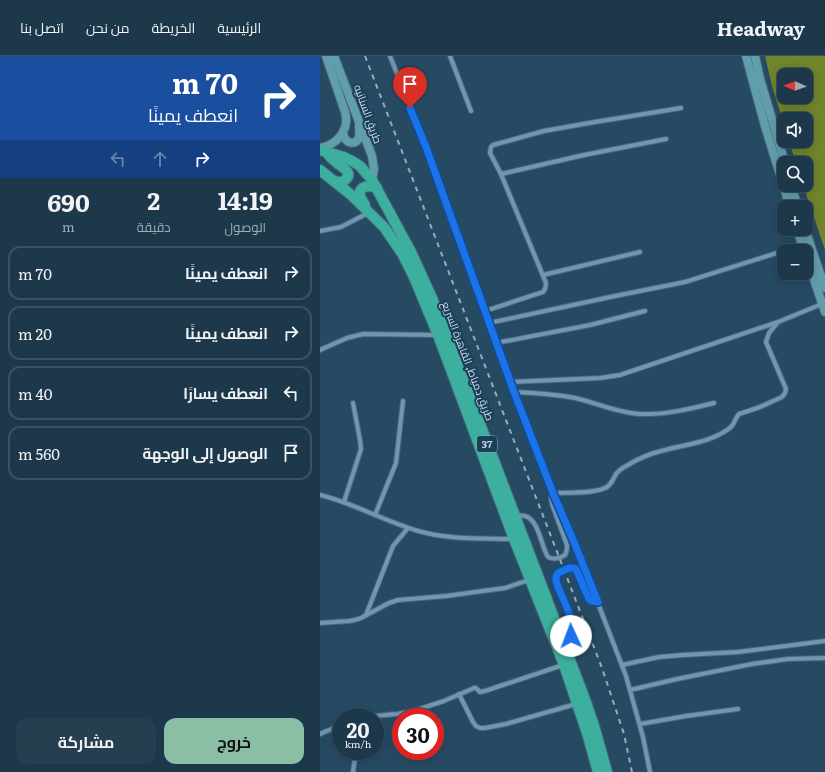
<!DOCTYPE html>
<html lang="ar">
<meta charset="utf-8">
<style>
body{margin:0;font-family:Literata,Cairo,serif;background:#253f51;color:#f1f3f6;direction:rtl;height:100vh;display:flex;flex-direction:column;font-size:15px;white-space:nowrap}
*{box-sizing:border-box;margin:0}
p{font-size:13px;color:#a0acb5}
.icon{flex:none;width:22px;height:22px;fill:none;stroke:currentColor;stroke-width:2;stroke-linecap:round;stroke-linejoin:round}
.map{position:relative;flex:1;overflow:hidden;direction:ltr}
.side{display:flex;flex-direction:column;background:#1d384a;width:320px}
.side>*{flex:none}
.banner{background:#1a4fa0;color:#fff;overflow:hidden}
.needle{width:26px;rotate:272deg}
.tools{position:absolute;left:457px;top:12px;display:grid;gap:8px}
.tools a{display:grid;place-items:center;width:36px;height:36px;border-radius:8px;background:#1d384a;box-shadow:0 2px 10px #0003,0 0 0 1px #3b5262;font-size:20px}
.speed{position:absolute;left:12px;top:652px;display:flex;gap:8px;font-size:20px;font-weight:700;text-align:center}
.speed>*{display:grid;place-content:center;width:52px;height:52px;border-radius:50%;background:#1d384a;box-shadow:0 2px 10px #0003,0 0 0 1px #3b5262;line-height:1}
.speed small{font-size:10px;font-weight:400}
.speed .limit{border:6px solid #d22;background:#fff;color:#111}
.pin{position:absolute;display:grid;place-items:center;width:34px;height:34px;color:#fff;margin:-41px -17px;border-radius:50% 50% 50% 0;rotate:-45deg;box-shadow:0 0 4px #0007}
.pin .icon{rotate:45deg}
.me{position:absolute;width:44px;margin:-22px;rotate:358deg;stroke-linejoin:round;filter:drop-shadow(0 0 3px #0008)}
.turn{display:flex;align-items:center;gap:14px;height:84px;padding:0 16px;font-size:18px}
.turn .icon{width:52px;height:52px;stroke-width:2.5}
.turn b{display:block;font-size:28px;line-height:34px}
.lanes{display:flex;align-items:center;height:38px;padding:0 16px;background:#0003;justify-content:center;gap:20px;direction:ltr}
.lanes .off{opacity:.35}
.eta{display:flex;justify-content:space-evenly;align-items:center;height:68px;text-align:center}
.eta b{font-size:24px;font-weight:700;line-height:28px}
.action{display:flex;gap:8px;margin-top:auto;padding:8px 16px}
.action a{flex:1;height:46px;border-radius:12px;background:#8abfa5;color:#111;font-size:16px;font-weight:700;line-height:46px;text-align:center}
.action a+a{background:#253f51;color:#f1f3f6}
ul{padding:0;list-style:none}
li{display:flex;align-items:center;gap:12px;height:54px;margin:0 8px 6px;padding:0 8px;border:2px solid #3b5262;border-radius:12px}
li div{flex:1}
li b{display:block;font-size:15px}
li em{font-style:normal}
header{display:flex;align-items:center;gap:24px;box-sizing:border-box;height:56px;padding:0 20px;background:#1d384a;border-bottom:1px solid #3b5262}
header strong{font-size:19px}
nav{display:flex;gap:22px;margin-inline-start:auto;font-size:14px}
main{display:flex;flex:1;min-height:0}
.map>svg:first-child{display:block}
.water{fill:#71852a;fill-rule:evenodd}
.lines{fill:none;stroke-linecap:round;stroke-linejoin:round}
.street-casing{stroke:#48677c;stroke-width:6}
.secondary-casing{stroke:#48677c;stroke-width:10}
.highway-casing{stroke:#48677c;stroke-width:12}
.street{stroke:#7096b1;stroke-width:4}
.secondary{stroke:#619eab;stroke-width:8}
.highway{stroke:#3daf9e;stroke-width:10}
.rail{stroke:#93acbe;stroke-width:2;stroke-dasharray:5 5;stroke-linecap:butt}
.route-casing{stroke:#114b97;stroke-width:10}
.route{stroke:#1a73e8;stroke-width:7}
.labels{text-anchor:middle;stroke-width:4;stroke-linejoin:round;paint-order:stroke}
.shield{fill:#1c3f58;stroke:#96aec0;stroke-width:1}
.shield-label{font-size:10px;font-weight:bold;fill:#caddec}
.street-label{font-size:11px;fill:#caddec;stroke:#1c3f58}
</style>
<header>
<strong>Headway</strong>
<nav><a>الرئيسية</a><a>الخريطة</a><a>من نحن</a><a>اتصل بنا</a></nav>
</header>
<main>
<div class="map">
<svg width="505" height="716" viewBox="0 0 505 716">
<rect width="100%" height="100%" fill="#274a63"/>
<!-- water -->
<path class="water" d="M445,0H505V194L483,129H486V107H476L469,85H486V63H464V69L452,30ZM464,19H486V41H464Z"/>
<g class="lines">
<!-- street casing -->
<g class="street-casing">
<g id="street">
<path d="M70,0L106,91L194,336L233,437L254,485L306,620L323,681L330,716"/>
<path d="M130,0L151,55"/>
<path d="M181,118L264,99L346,83"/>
<path d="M0,175L21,171L48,157"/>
<path d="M223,219L320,196"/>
<path d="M165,255L223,236L225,233L226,227L181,118L170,97L171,91L173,89L224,75L269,67L361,52"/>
<path d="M169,267L295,240L365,226L482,189"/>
<path d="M176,287L270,269L325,255"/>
<path d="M0,294L27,282L43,278L117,279"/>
<path d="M190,326L280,322L300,319L458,266L502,248"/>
<path d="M194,336C215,337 235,338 255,342C277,347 298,357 321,358C345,359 370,353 394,347"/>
<path d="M0,439C33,447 62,464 95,474C127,484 159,482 192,483"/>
<path d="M24,446L41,393L40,384L33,347"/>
<path d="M55,459L76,407L83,345"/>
<path d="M195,460C198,460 202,459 205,460C219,464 221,490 228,501C233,504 241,502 245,499C247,496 247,492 247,489L232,448L231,441L233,437C248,436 272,438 285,432C291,430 293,423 296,418C299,414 304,411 308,409C319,402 332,397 345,394C367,388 393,386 411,371C415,367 415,362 419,358L440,351L462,341L465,337L466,333L446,286L449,277L458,266"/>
<path d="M46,559L73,490L88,472"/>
<path d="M0,567L29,565L35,564L41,562L69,547L78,544L126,540L185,532L209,524"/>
<path d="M246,589C249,585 251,579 252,574C254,561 240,538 236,525V521L238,517L249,512L253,511L256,513L269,543L272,545L278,547"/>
<path d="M302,609L339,601L363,599L418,596L505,585"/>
<path d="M310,634L357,623L432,608L468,603L505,602"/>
<path d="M139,638L153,666L156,670L160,672H165L186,668L256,648"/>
<path d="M43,661L77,658L93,655L124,645L154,632H156L160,636L165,635L243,609"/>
<path d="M320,668L366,660L418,653"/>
<path d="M0,678L21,669"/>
<path d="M33,716L36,695"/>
</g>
</g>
<!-- secondary casing -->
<g class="secondary-casing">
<g id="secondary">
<path d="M14,0L52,100L54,113L52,124"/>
<path d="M426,0L445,70L470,151"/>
<path d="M435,0L440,23L465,107"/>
<path d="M23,77C24,87 36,91 39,81C40,78 39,73 39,70"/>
<path d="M0,92C17,89 30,74 25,56L6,0"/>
<path d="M471,129L478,151"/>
<path d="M477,173L484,195"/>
<path d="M485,173L505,232"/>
<path d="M486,200L505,256"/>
</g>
</g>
<!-- highway casing -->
<g class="highway-casing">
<g id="highway">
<path d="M0,94L24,101L32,105L40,110L52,124L91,196L112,242L266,646L275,673L287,716"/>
<path d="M7,97C10,101 13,104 17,107C22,111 34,117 25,124C22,127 18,126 15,125"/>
<path d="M0,114L30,138L64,171L83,199L94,221L118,279L194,483L244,609L267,677L278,716"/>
<path d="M45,149C43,146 41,143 40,140C38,129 50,129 57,132"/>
</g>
</g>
<!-- street -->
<use href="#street" class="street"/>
<!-- secondary -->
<use href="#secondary" class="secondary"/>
<!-- highway -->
<use href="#highway" class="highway"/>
<!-- rail -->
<path class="rail" d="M45,0L282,612L304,678L312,716"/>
</g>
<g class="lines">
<!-- route casing -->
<g class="route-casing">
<path id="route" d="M90,52L106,91L194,336L233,437L254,486L278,546L272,545L269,543L256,513L253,512H249L238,517L236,521V525C241,542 256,562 251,580"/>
</g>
<!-- route -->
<use href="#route" class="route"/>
</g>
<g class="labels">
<!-- shield labels -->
<rect class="shield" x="157" y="380" width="20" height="16" rx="3"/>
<g class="shield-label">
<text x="167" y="392">37</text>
</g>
<!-- street labels -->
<g class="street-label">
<text transform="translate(48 58) rotate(70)" y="4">طريق السنانيه</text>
<text transform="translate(148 305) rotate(69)" y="4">طريق دمياط, القاهرة السريع</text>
</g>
</g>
</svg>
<div class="tools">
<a><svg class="needle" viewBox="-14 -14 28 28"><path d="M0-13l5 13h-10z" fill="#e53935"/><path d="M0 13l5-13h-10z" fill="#a0acb5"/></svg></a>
<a><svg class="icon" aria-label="sound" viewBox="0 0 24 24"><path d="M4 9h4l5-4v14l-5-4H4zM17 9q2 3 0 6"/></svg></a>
<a><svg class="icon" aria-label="search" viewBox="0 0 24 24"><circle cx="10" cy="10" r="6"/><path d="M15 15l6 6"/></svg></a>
<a>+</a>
<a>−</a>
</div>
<div class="speed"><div>20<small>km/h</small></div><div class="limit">30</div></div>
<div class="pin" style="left:90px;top:52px;background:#d93025"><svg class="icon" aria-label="arrive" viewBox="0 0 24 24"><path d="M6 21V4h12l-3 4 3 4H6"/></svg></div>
<svg class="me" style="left:251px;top:580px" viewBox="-20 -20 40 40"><circle r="19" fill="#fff"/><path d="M0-13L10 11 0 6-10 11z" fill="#1a73e8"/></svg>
</div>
<section class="side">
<div class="banner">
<div class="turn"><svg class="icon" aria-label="right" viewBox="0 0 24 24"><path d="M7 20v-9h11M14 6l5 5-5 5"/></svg><div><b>70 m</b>انعطف يمينًا</div></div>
<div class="lanes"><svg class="icon off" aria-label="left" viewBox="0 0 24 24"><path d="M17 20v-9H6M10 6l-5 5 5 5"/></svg><svg class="icon off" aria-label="ahead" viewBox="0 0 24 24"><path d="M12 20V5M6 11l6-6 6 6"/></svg><svg class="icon" aria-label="right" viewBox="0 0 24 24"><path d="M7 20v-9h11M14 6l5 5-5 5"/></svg></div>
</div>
<div class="eta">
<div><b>14:19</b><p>الوصول</p></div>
<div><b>2</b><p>دقيقة</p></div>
<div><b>690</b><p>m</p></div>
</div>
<ul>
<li><svg class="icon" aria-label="right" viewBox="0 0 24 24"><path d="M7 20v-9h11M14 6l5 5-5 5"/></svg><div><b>انعطف يمينًا</b></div><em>70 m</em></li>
<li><svg class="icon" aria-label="right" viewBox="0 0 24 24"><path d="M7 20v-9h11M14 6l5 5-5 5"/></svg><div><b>انعطف يمينًا</b></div><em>20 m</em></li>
<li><svg class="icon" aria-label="left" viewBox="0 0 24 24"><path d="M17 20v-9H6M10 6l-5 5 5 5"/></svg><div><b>انعطف يسارًا</b></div><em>40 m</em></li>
<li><svg class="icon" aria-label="arrive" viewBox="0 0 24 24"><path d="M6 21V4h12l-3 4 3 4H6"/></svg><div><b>الوصول إلى الوجهة</b></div><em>560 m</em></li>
</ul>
<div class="action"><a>خروج</a><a>مشاركة</a></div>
</section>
</main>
